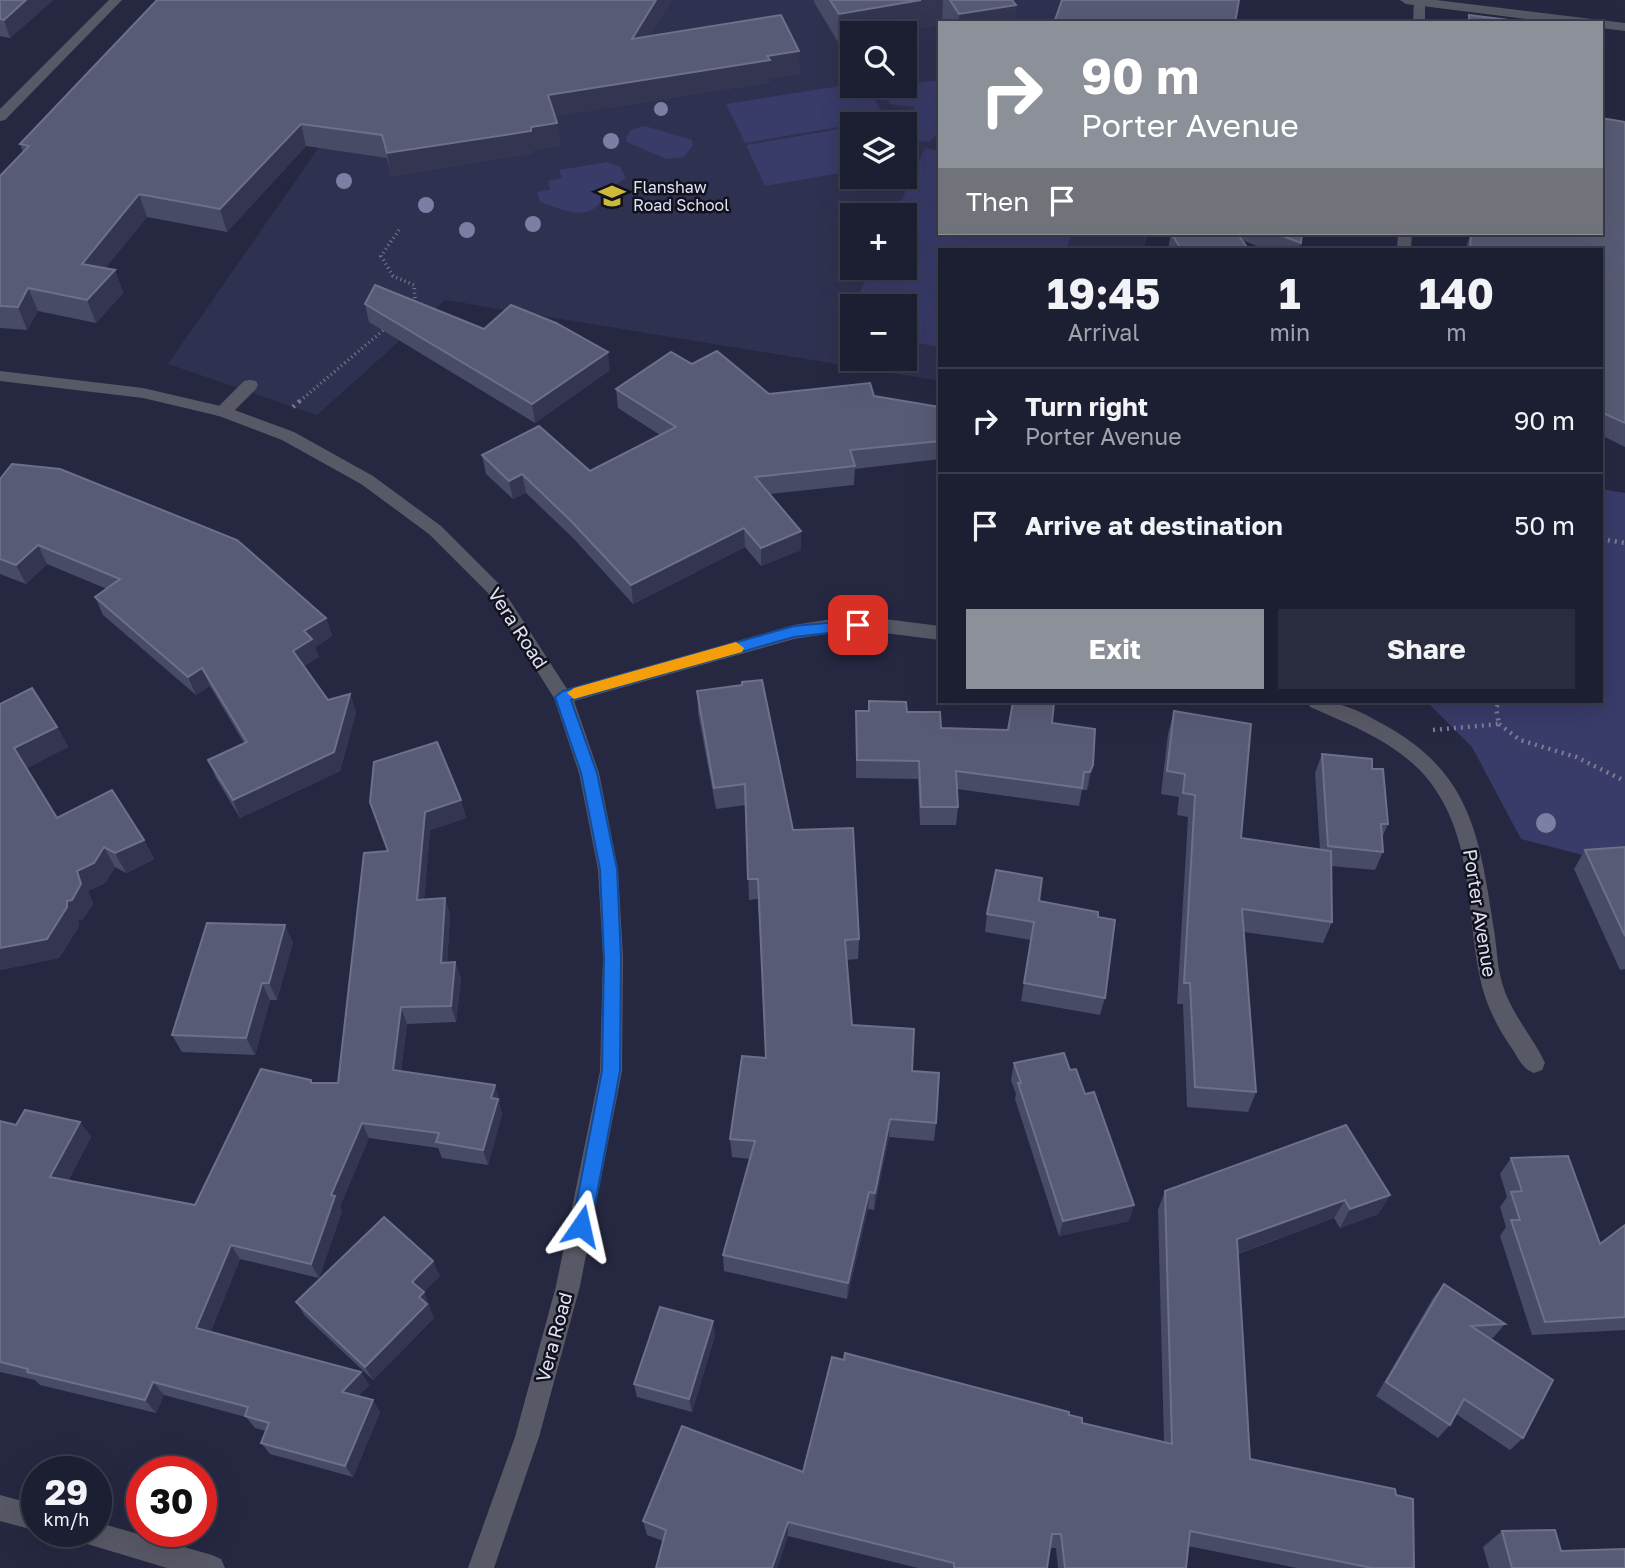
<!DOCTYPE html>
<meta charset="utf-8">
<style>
body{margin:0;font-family:"Golos Text",sans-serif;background:#292b3e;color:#f1f3f6;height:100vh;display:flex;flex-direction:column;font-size:26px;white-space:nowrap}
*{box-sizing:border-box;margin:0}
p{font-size:23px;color:#a0a2ac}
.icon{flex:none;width:38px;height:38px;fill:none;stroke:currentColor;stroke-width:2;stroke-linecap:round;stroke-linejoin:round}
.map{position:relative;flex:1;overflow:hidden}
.sheet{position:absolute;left:938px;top:248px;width:665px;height:455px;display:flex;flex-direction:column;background:#1c1e32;border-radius:0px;box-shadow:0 7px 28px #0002,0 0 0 2px #3a3c4d}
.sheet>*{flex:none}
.hud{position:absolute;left:938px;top:21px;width:665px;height:214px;border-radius:0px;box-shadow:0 7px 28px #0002,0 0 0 2px #3a3c4d;background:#8c9099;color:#fff;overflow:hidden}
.tools{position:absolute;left:840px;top:21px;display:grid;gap:14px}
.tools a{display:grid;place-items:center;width:77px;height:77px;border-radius:0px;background:#1c1e32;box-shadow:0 7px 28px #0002,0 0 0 2px #3a3c4d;font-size:35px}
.speed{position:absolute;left:21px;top:1456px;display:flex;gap:14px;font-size:35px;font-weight:700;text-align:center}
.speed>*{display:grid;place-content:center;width:91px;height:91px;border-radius:50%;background:#1c1e32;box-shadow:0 7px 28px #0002,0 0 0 2px #3a3c4d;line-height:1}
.speed small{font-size:18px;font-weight:400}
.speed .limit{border:10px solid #d22;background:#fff;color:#111}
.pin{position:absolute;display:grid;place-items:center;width:60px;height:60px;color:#fff;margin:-30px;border-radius:14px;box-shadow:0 4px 10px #0006}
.me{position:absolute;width:77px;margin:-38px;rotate:11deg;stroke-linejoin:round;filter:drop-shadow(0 0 5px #0008)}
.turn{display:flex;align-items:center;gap:24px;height:147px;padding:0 28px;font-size:32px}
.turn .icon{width:91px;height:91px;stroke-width:2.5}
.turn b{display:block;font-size:49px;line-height:60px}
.then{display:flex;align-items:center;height:66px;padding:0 28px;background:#0003;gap:14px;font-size:26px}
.eta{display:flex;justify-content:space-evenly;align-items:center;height:119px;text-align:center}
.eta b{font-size:42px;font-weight:700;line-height:49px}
.cta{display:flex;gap:14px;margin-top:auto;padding:14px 28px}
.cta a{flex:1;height:80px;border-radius:0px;background:#8c9099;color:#fff;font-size:28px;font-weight:700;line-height:80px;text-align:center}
.cta a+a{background:#292b3e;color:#f1f3f6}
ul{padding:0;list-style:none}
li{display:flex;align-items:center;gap:21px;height:105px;padding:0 28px;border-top:2px solid #3a3c4d}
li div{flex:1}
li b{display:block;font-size:26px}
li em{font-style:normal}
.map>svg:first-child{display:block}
.built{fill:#2f3150;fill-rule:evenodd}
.green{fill:#393b69}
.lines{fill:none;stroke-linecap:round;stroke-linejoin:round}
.path-far1{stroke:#7a7d93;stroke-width:3.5;stroke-dasharray:1 3.5;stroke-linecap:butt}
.path{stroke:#7a7d93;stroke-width:4.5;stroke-dasharray:2 5;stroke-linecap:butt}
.service{fill:#585966;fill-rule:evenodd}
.minor{fill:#585966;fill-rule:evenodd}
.tertiary{fill:#585966;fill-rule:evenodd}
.tree{fill:#7b7fa4}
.wall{fill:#484b66}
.shaded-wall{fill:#343651}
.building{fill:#585b75;stroke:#6d7088;stroke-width:2}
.route{fill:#1a73e8;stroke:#114b97;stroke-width:2}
.slow{fill:#f59e0b}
.labels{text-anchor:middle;stroke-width:5;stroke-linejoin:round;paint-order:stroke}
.far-poi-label{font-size:16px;fill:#dee1f2;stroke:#11121e;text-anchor:start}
.street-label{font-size:19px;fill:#dee1f2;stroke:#11121e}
</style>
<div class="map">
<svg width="1625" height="1568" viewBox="0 0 1625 1568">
<rect width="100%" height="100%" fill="#262842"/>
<!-- built -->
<path class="built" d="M593,0H1202L1197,23H940V233H1149L1143,250H940V381L445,300L317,415L168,364L411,15ZM852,33H905V86H852ZM852,124H905V177H852ZM852,215H905V268H852ZM852,306H905V359H852Z"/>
<!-- green -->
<g class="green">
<path d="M940,80V131L929,142L913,141L907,135L909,129L901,122L900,116L914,112V107L890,104L884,91L893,86Z"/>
<path d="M852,84L867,86L886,119L745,143L726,104Z"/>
<path d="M645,126L692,140L693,145L684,157L666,159L627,142L626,137L631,130Z"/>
<path d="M852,127V171L765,186L746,145Z"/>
<path d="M925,148L940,151V233H1072L1066,250H940V347L905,341V306H853L871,268H905V215H895Z"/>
<path d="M608,162L620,167L626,178L600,197V203C584,222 559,208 540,202L537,192L550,190L548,181L562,178L559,170Z"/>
<path d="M1601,489L1625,493V866L1521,839L1472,747L1429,704L1422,702H1601Z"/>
</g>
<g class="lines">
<!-- path-far1 -->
<g class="path-far1">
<path d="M399,230L381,256L393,276L414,285L415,299L411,304"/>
<path d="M300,401L387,327"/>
</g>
<!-- path -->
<g class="path">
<path d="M293,407L302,399"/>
<path d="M1601,539L1625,543"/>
<path d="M1499,724L1520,740L1576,757L1625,781"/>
<path d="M1433,730L1499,724L1496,708L1499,702"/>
</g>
<!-- service -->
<path class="service" d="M250,380L256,381L258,385L256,389L229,416H217L215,412L217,408L244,381Z"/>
<!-- minor -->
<g class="minor">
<path d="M109,0H122L5,120L0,121V109Z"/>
<path d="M1414,0L1425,2V23H1413Z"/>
<path d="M1398,233H1412L1411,250H1397Z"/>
<path d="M0,371L143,388L229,408L294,432L373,476L441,526L500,585L567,689L794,625L839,618H877L940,626V640L877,632H839L794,639L574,701L599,773L618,869L623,958L622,1071L580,1286L539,1437L494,1568H468L515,1437L556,1286L600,1071L603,958L598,869L579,773L554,698L488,593L429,534L361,484L282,440L219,416L143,398L0,381Z"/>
<path d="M1308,702C1340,700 1360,711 1388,727C1473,775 1480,841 1494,930C1497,948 1497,966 1502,983C1511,1014 1532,1035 1545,1063L1542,1070L1534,1073C1523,1069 1519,1060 1513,1050C1498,1029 1485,1003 1480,978C1467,916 1473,847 1437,792C1410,748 1356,727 1310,707Z"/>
<path d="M0,1495L37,1505V1531L0,1521Z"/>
<path d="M96,1522L212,1555L221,1559L225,1568H167L74,1540L70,1531H96Z"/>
</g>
<!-- tertiary -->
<path class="tertiary" d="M1400,0H1436L1625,23V31L1601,28V23H1559L1406,4Z"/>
</g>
<!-- trees -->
<g class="tree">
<circle cx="661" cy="109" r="7"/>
<circle cx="611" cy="141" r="8"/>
<circle cx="344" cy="181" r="8"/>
<circle cx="426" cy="205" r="8"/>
<circle cx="533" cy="224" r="8"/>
<circle cx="467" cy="230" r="8"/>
<circle cx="1546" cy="823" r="10"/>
</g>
<!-- wall -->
<g class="wall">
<path d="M0,0L52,1L10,38L0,36Z"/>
<path d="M157,0H671L649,36L800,73L770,78V82L555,116L560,145L534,149V153L391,176L387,158L306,146L227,232L147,217L105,268L115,270L123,293L96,323L38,311L27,330L0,328V176L23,152L20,144Z"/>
<path d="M814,0H1012L1016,5L1014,23H944L942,19L940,25L889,33H852L838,42L814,2Z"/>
<path d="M1625,122V447L1601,435V250H1465L1471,233H1601Z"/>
<path d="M1171,233H1302L1300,250H1266L1242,240L1249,250H1168Z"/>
<path d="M365,304L484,329L610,370L535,423L369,322Z"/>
<path d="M692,364L769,394L874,396L940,407V459L855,469L854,485L770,494L801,550L761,566L745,547L633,604L574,539L526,493L513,499L486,474L482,455L590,471L660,435L618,408L616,389Z"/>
<path d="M0,479L326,618L332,636L315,647L319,657L304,666L328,700L350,694L356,712L340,771L240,818L216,778L208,760L244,743L210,686L196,695L103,615L95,597L107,589L47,564L26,584L0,574Z"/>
<path d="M697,691L793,830L859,939L858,959L846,960L852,1025L912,1071L936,1123L934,1141L889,1137L874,1210L868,1209L847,1299L724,1271L723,1255L750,1159L732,1157L730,1139L766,1058L758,899L749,900L746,805L716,809L698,713Z"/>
<path d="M869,701L907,712L941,728L1008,730L1052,723L1095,729L1089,783L1087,790H1082L1079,806L957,789L958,807L956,825H920L918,779L856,778V711H868Z"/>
<path d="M0,704L57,727L68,747L26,768L57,818L144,840L154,859L126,873L115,867L105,883L88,891L93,904L83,919L78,920L79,926L59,958L0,970Z"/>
<path d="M1174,711L1241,838L1320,849L1315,773L1322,754L1372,769L1388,824L1382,838L1383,852L1375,870L1331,866L1332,922L1323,943L1244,932L1256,1092L1248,1112L1187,1107L1183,1004H1177L1188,817L1177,815L1179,797L1161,794L1168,734Z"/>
<path d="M461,800L466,818L430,830L424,899L445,898L450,916L447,963L455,962L461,979L456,1022L407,1024L401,1071L500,1100L499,1103L502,1114L488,1165L442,1158L438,1148L369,1138L340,1206L342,1211L319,1278L240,1259L211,1331L361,1372L369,1385L358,1396L380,1412L353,1477L270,1454L261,1443L266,1431L255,1428L246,1417L164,1395L156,1413L40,1385L35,1380L0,1372V1121L16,1125L80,1122L91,1137L68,1181L195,1205L312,1083H338L387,851Z"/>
<path d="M1625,847V969L1620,970L1574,869L1585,850Z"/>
<path d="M1039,901L1098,917L1105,998L1100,1015L1021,1001L1031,940L985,932L987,914Z"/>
<path d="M293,942L277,1000H270L255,1055L182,1052L172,1035Z"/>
<path d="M1014,1063L1070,1070L1085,1094L1134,1205L1129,1221L1059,1236L1015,1099L1016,1094L1011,1080Z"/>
<path d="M1511,1158L1600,1244L1625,1225V1330L1532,1335L1500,1236L1506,1227L1500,1207L1507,1197L1500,1174Z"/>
<path d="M1165,1191L1390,1195L1378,1214L1340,1228L1334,1218L1238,1254L1250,1459L1396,1495L1414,1568H1297L1188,1546L1186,1568H1058L1056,1548H1050L1047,1568H918L788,1536L777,1568H656L663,1541L647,1535L643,1521L803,1472L1069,1415L1082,1423L1164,1442L1158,1210Z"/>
<path d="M440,1276L423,1292L430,1307L429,1308L434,1318L373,1380L305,1316L296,1302Z"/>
<path d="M1444,1284L1505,1324L1493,1338H1489L1523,1438L1510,1450L1456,1414L1450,1425L1438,1438L1376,1396L1433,1298Z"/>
<path d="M715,1335L692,1412L637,1397L634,1384Z"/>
<path d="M1502,1531L1561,1551L1625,1568H1489L1483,1547Z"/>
</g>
<!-- shaded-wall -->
<g class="shaded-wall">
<path d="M26,0H52V1L10,38L4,20Z"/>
<path d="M656,0H671L634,61L632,39Z"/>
<path d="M921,0H943L942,23H940V25L889,33H852V40L838,42L839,14Z"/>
<path d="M1016,5L1014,23H959V14Z"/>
<path d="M799,51L800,73L770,78V82L550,117L548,95Z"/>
<path d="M557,123L560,145L534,149V153L391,176L387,153Z"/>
<path d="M301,124L306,146L227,232L220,209Z"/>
<path d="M139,194L147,217L91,286L82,264Z"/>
<path d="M115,270L123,293L96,323L87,300Z"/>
<path d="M28,288L38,311L27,330L18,307Z"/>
<path d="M608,352L610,370L535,423L532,404Z"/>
<path d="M522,474L526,493L513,499L509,481Z"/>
<path d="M744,528L745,547L633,604L631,585Z"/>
<path d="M801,531V550L761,566V548Z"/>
<path d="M38,545L47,564L26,584L16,565Z"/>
<path d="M326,618L332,636L315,647L319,657L300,669L293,651L304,631Z"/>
<path d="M202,668L210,686L196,695L188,677Z"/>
<path d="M350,694L356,712L340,771L240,818L233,800Z"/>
<path d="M57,727L68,747L26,769L14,748Z"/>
<path d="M1093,765L1089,783L1087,790L1090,772Z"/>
<path d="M461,800L466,818L430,830L423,917L417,900L425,812Z"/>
<path d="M144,840L154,859L126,873L115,853Z"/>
<path d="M104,847L115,867L105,883L88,891L93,904L83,919L78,920L79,926L59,958L0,970V948L67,901L77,871Z"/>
<path d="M445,898L450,916L446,980L441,963Z"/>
<path d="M285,925L293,942L277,1000L269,983Z"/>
<path d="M455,962L461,979L456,1022L451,1006Z"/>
<path d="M262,983L270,1000L255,1055L246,1038Z"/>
<path d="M401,1007L407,1024L399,1086L393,1070Z"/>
<path d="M495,1085L500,1100L499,1103L502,1114L488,1165L483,1150L491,1098Z"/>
<path d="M890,1119L889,1137L874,1210L875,1193Z"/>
<path d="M80,1122L91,1137L62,1192L50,1177Z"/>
<path d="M362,1123L369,1138L340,1206L342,1211L319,1278L311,1264L331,1195Z"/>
<path d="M869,1192L868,1209L847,1299L848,1283Z"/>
<path d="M1390,1195L1378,1214L1340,1228L1350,1209Z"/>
<path d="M1345,1200L1334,1218L1228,1257L1237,1239Z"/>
<path d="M1134,1205L1129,1221L1059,1236L1063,1221Z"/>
<path d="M231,1245L240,1259L207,1341L196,1328Z"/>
<path d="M433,1261L440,1276L419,1297L412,1282Z"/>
<path d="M424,1292L434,1318L373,1380L365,1367Z"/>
<path d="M713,1321L715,1335L692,1412L689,1399Z"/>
<path d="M361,1372L369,1385L350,1404L342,1392Z"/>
<path d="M153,1382L164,1395L156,1413L145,1400Z"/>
<path d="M373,1400L380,1412L353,1477L345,1466Z"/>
<path d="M788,1522V1536L777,1568H772Z"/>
</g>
<!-- building -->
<g class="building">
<path d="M0,0H26L4,20L0,19Z"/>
<path d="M157,0H656L632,39L781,15L799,51L767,56L770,60L548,95L557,123L531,127V131L387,153L382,135L301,124L220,209L139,194L82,264L115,270L87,300L28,288L18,307L0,306V176L29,146L20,144Z"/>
<path d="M830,0H921L839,14Z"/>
<path d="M950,0H1012L1016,5L959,14Z"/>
<path d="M1062,0H1239L1235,23H1054Z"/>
<path d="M1469,15L1524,22V23H1469Z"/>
<path d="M1601,118L1625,122V423L1601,412V250H1470L1471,233H1601Z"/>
<path d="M1171,233H1237L1249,250H1182Z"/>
<path d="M1275,233H1302L1301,243Z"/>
<path d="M375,285L484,329L511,305L556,323L608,352L532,404L365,304Z"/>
<path d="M717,351L769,394L870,383L874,396L940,407V441L850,450L855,466L755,477L801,531L761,548L744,528L631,585L571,521L522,474L509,481L482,455L539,426L590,471L676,427L616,389L671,352L692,364Z"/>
<path d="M12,464L60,469L237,540L326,618L304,631L312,639L293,651L328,700L350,694L334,752L233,800L208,760L247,742L202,668L188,677L95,597L120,579L38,545L16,565L0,559V479Z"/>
<path d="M762,680L793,830L853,828L859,939L845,940L852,1025L914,1029L912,1071L939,1073L936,1123L890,1119L875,1193L869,1192L848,1283L723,1255L755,1141L730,1139L742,1056L766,1058L758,879H748L745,784L714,788L697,691L742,685V682Z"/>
<path d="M32,688L57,727L14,748L57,818L112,790L144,840L115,853L104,847L94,863L77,871L81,884L72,900L67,901V907L47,939L0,948V704Z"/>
<path d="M869,701L906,702L907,712H940L941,728L1008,730L1013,702H1054L1052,723L1095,729L1093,765L1090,772H1084L1082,788L956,771L958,807H921L919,761L857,760L856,711H869Z"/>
<path d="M1174,711L1251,724L1241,838L1331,851L1332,922L1242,909L1256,1092L1195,1087L1190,983H1184L1195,795L1183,793L1185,774L1167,771Z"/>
<path d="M437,742L461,800L425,812L417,900L445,898L441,963L455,962L451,1006L401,1007L393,1070L495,1085L491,1098L498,1099L483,1150L436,1142L439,1133L362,1123L331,1195L335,1196L311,1264L231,1245L196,1328L361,1372L342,1392L373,1400L345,1466L261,1443L269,1423L245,1416L248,1407L153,1382L145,1400L27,1372L28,1369L0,1362V1121L16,1125L25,1110L80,1122L50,1177L195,1205L261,1069L311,1080V1083H338L364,853L388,851L370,802L374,762Z"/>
<path d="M1322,754L1372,759V769H1383L1388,824H1381L1383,852L1328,846Z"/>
<path d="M1625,847V936L1585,850Z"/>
<path d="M996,870L1042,878L1039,901L1098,912V917L1115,920L1105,998L1024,983L1034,922L987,914Z"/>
<path d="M207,923L285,925L269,983H262L246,1038L172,1035Z"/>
<path d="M1064,1053L1070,1070L1076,1069L1085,1094L1094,1092L1134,1205L1063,1221L1018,1083H1021L1014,1063Z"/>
<path d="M1346,1125L1390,1195L1350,1209L1345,1200L1237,1239L1250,1459L1395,1489L1396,1495L1413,1499L1414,1568H1372L1190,1531L1186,1568H1065L1061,1534H1052L1047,1568H954V1563L788,1522L772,1568H656L666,1530L643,1521L682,1426L803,1472L832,1357L844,1360L845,1353L1069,1412V1415L1082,1418V1423L1172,1444L1165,1191Z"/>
<path d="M1568,1156L1600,1244L1625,1225V1317L1545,1322L1511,1220H1520L1511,1192L1522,1191L1511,1158Z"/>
<path d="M384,1217L433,1261L412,1282L424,1292L419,1297L427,1304L365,1367L296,1302Z"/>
<path d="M1444,1284L1505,1324L1471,1326L1553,1380L1523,1438L1464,1399L1450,1425L1386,1382Z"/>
<path d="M660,1307L713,1321L689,1399L634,1384Z"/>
<path d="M1555,1530L1561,1551L1625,1549V1568H1512L1502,1531Z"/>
</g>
<!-- route -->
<path class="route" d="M858,620L865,625L863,629L794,637L571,700L597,773L617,869L621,958L620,1071L591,1226L588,1232L581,1235L575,1232L572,1226L602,1071L604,958L600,869L581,773L555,697L563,691L794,626Z"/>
<!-- slow -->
<path class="slow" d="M736,642L744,648L742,652L574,699L567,693L574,688Z"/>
<!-- icons -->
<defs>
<g id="school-bare" transform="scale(2.1)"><path d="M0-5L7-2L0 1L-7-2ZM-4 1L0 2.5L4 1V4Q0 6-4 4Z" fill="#ceb938" stroke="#11121e" stroke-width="2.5" paint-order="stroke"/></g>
</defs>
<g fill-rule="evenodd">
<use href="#school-bare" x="612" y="196"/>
</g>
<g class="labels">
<!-- far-poi labels -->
<g class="far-poi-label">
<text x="633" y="193">Flanshaw<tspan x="633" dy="18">Road School</tspan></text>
</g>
<!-- street labels -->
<g class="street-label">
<text transform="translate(518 628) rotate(57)" y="7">Vera Road</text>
<text transform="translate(1480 913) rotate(81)" y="7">Porter Avenue</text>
<text transform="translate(554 1337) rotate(-75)" y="7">Vera Road</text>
</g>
</g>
</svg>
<div class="tools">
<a><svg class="icon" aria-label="search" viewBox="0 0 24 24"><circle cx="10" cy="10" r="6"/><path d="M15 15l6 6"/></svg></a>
<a><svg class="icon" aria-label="layers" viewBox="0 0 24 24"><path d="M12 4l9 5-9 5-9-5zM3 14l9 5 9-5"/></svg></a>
<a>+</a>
<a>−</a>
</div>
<div class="speed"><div>29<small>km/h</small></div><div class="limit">30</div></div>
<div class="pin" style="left:858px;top:625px;background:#d93025"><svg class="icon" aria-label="arrive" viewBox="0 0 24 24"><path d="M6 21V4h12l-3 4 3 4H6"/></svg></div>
<svg class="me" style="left:581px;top:1226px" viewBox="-20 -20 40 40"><path d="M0-17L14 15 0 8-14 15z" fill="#1a73e8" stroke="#fff" stroke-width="4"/></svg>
<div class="hud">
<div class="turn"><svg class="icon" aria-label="right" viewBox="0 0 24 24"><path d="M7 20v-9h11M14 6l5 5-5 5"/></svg><div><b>90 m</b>Porter Avenue</div></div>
<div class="then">Then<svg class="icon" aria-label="arrive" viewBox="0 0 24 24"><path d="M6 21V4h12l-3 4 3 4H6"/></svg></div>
</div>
<section class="sheet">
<div class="eta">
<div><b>19:45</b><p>Arrival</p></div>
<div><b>1</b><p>min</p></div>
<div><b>140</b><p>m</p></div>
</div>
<ul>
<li><svg class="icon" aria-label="right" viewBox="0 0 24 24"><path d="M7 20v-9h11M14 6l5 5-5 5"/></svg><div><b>Turn right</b><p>Porter Avenue</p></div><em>90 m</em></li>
<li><svg class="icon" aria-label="arrive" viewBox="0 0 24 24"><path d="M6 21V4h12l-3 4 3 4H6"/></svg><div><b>Arrive at destination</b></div><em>50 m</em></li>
</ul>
<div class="cta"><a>Exit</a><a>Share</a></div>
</section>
</div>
